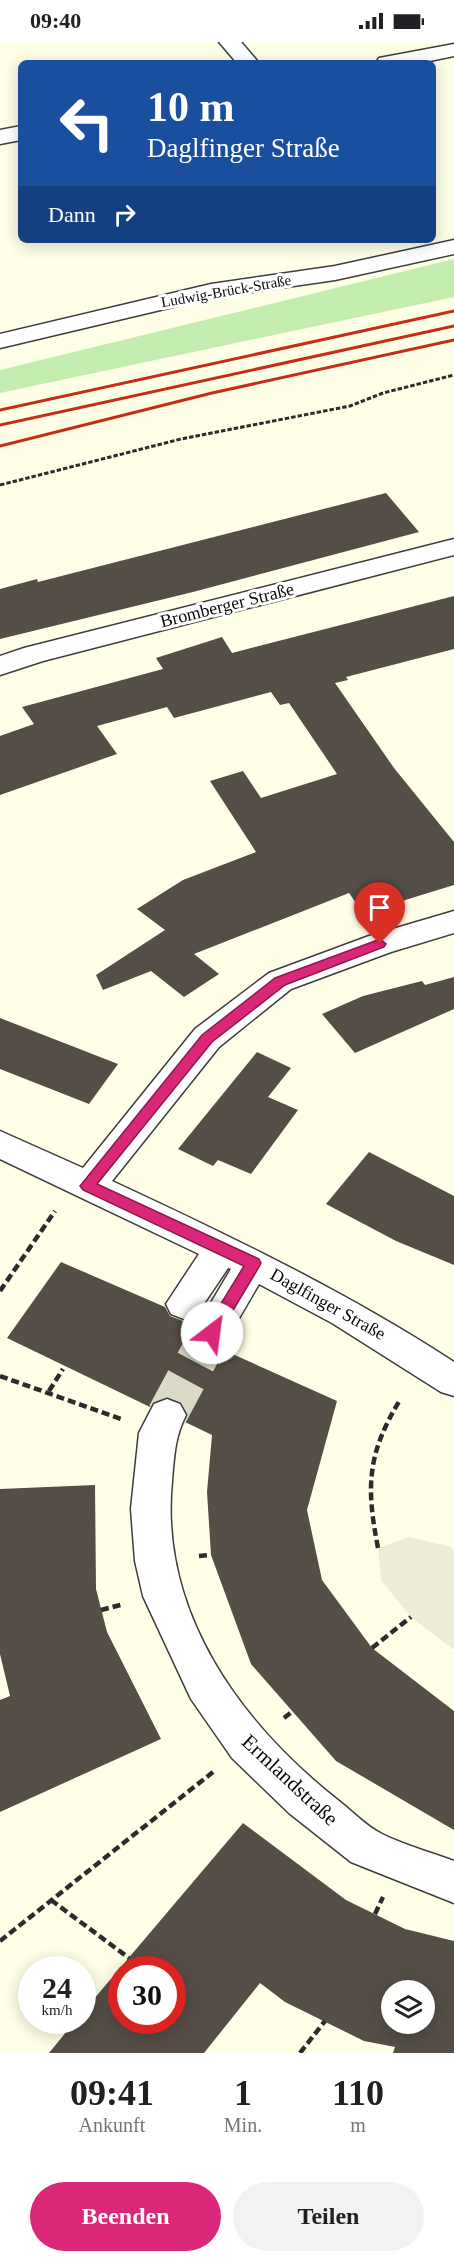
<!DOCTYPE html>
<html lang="de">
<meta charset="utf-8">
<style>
body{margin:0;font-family:Georgia,serif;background:#f2f2f2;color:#202124;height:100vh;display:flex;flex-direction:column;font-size:22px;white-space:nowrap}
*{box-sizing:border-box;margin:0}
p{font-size:20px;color:#757577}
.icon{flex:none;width:33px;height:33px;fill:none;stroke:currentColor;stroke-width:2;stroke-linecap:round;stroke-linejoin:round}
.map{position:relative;height:2011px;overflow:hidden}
.sheet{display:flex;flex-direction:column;background:#fff;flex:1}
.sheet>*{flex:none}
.hud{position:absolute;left:18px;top:18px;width:418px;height:183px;border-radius:9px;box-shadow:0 3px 15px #0003;background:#1a4fa0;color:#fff;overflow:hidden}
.buttons{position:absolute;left:381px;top:1938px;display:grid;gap:12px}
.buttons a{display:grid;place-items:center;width:54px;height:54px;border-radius:50%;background:#fff;box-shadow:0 3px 15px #0003;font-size:30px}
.speed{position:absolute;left:18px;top:1914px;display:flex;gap:12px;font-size:30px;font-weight:700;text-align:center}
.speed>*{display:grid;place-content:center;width:78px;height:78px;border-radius:50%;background:#fff;box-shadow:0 3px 15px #0003;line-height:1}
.speed small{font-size:15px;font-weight:400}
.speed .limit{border:9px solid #d22;background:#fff;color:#111}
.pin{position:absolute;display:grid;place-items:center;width:51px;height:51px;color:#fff;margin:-62px -26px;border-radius:50% 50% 50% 0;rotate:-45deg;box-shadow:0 0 6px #0007}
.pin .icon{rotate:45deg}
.me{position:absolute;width:66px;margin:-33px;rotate:30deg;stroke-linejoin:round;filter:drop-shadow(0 0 4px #0008)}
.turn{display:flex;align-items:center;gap:21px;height:126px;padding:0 30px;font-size:27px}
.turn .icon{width:78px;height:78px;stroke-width:2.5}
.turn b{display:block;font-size:42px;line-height:51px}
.then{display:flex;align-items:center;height:57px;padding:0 30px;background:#0003;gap:12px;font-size:22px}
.eta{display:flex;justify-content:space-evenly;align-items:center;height:102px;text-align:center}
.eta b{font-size:36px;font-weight:800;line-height:42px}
.action{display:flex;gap:12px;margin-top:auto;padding:12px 30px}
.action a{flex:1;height:69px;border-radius:36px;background:#db2777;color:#fff;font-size:24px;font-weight:800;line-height:69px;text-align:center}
.action a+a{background:#f2f2f2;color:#202124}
.status{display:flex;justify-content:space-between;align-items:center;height:42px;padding:0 30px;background:#fff;direction:ltr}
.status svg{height:16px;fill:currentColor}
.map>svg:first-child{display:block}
.green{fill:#c3edae}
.plaza{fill:#efedd7}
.building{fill:#544e46;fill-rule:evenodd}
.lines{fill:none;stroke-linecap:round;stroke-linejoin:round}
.minor-tunnel{stroke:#dadac7;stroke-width:40;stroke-dasharray:40 20;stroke-linecap:butt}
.minor-casing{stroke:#3d3d3d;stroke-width:3}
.path-far1{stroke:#2c2c2c;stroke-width:3;stroke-dasharray:4.5 2;stroke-linecap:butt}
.path{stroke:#2c2c2c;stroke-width:4.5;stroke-dasharray:8 4;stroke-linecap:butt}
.minor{fill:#fff;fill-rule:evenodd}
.rail{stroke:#c72d16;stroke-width:3}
.route{fill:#db2777;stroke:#8e194d;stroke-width:1.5}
.labels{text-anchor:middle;stroke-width:6;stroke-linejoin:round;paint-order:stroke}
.far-street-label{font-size:15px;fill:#0a0a0a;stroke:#fff}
.street-label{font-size:18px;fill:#0a0a0a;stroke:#fff}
.near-street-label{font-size:21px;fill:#0a0a0a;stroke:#fff}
</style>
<div class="status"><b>09:40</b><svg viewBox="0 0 49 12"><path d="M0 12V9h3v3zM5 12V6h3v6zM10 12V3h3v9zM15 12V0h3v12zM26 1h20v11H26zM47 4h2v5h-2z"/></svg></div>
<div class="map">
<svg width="454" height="2011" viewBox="0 0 454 2011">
<rect width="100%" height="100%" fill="#ffffe8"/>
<!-- green -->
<path class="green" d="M454,217V255L0,351V328Z"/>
<!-- plaza -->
<path class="plaza" d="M409,1495L448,1504L454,1508V1608L411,1575L381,1538L378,1506Z"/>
<!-- building -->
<g class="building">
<path d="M386,451L419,490L193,550L0,597V547L37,537L38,540Z"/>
<path d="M454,554V607L346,635L348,638L335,641L394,726L454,800V843L363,871L349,851L194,912L219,932L184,955L151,929L103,948L96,933L165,888L137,867L183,838L256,810L210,739L243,729L261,756L337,732L289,661L280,663L271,650L174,676L167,665L97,684L117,712L0,753V694L34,682L22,665L163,627L156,616L222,595L232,611Z"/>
<path d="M454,935V967L355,1011L322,972L363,954L422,939L425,943Z"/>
<path d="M0,976L118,1022L89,1062L0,1027Z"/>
<path d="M257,1010L291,1026L268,1055L298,1068L251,1132L218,1118L213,1124L178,1107Z"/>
<path d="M369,1110L454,1154V1223L396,1199L326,1162Z"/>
<path d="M61,1220L165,1265L170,1274L183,1279L192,1276L198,1279L191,1292L197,1304L210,1308L219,1306L337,1359L307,1468L322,1538L372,1606L454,1669V1788L336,1719L251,1622L211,1513L207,1450L212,1393L185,1380L188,1372L181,1360L166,1355L153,1360L150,1365L7,1296Z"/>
<path d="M95,1443L96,1547L107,1590L161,1697L0,1770V1658L10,1654L0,1612V1447Z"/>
<path d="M243,1781L346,1858L405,1887L454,1899V2011H393L395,2005L364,1999L285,1960L260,1941L204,2011H49L76,1978H82V1971ZM122,1928H172V1978H122ZM392,1948H424V1982H392Z"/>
</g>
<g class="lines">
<!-- minor-tunnel -->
<path class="minor-tunnel" d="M167,1373L211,1291"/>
<!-- minor casing -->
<g class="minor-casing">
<g id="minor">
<path d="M219,0H241L259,21H237Z"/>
<path d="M454,2V14L420,21H376L379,16Z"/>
<path d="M21,84V98L0,102V88Z"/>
<path d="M454,198V212L335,238L211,256L0,306V292L211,242L335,224Z"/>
<path d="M454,497V513L43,619L0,633V614L24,606Z"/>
<path d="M454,869V891L391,910L291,947L219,1005L112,1139C230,1194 345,1249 454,1320V1354L441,1350L332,1281L259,1242L224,1302L211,1306L198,1302L193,1291L231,1227L228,1226L197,1272L184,1277L171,1272L166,1262L199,1212L0,1117V1089L83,1126L195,987L269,931L369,894Z"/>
<path d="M167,1357L180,1362L186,1373C175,1394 174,1415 172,1439C159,1570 240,1681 339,1759C352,1769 366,1784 382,1792C404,1803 430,1810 454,1819V1861L351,1820L289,1771L232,1716L191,1657L143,1554L135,1519L131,1467L139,1391L154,1362Z"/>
</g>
</g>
<!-- path-far1 -->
<path class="path-far1" d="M0,443L181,397L350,364L383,351L454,333"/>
<!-- path -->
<g class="path">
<path d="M0,1249L55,1169"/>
<path d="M0,1334L121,1377"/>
<path d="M49,1349L63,1327"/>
<path d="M378,1506C366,1445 367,1412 400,1358"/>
<path d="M199,1514L211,1513"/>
<path d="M101,1568L124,1562"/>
<path d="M372,1606L411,1575"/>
<path d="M284,1676L293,1669"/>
<path d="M51,1858L129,1916"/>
<path d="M375,1872L383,1855"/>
<path d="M0,1899L213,1730"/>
<path d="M300,2011L325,1979"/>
</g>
<!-- minor -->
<use href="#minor" class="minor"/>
<!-- rail -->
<g class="rail">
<path d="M0,368L454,269"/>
<path d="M0,383L454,284"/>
<path d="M0,404L212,351L454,298"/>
</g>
</g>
<!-- route -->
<path class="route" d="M380,897L386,902L384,905L285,943L212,1000L97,1142L259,1217L261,1221L259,1225L217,1295H206L204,1291L206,1286L244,1224L83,1148L80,1144L202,993L275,936Z"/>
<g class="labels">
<!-- far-street labels -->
<g class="far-street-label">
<text transform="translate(226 249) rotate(-10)" y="5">Ludwig-Brück-Straße</text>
</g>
<!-- street labels -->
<g class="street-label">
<text transform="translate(227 563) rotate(-14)" y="6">Bromberger Straße</text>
<text transform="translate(328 1262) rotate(29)" y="6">Daglfinger Straße</text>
</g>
<!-- near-street labels -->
<g class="near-street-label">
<text transform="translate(290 1738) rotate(43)" y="7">Ermlandstraße</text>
</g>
</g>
</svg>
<div class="buttons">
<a><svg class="icon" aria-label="layers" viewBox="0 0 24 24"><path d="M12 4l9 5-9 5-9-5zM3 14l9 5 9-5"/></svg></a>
</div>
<div class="speed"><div>24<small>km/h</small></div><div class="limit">30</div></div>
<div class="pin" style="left:380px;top:902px;background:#d93025"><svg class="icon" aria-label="arrive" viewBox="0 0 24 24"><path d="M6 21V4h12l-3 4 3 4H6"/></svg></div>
<svg class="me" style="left:212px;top:1291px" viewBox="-20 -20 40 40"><circle r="19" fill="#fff"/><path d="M0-13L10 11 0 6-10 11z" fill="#db2777"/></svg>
<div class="hud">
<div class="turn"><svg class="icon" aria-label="left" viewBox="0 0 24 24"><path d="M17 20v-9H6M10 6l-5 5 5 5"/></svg><div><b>10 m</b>Daglfinger Straße</div></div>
<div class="then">Dann<svg class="icon" aria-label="right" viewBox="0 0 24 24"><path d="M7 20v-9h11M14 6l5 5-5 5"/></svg></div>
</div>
</div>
<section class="sheet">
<div class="eta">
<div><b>09:41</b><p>Ankunft</p></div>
<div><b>1</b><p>Min.</p></div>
<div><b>110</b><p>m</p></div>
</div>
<div class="action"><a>Beenden</a><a>Teilen</a></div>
</section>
